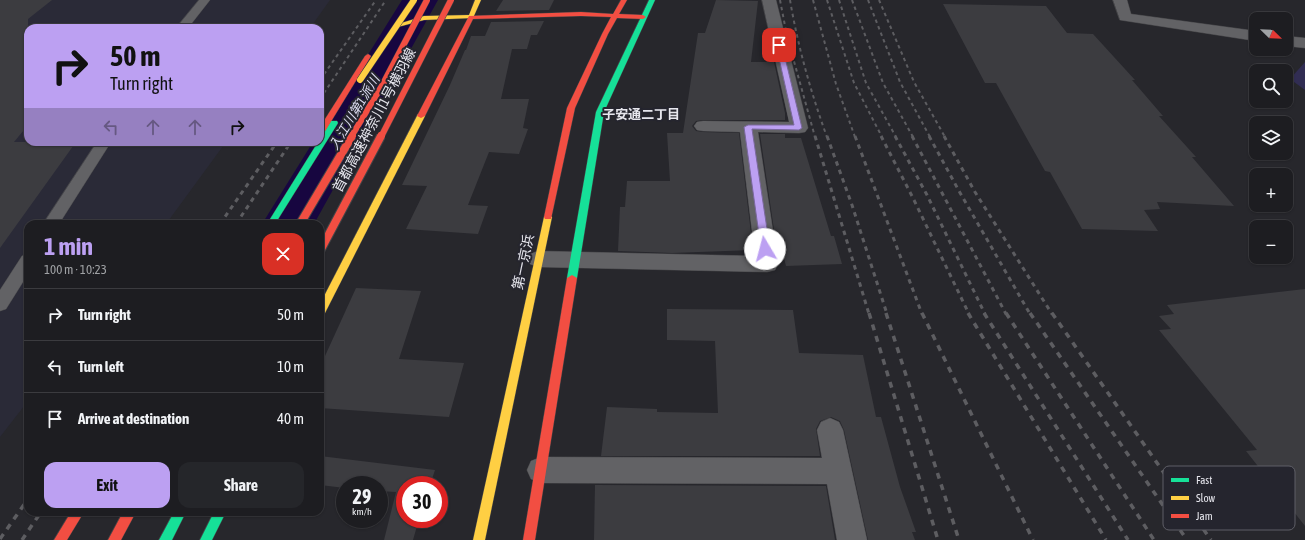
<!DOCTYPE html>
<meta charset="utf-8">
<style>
body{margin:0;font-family:"Asap Condensed","Noto Sans JP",sans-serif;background:#25262a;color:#f1f3f6;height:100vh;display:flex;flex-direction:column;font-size:15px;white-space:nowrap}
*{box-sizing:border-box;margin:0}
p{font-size:13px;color:#a0a2a5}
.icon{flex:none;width:22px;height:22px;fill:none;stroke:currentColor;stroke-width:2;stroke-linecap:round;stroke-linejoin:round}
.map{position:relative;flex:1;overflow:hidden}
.drawer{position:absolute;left:24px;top:220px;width:300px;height:296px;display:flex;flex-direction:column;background:#1d1d21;border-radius:12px;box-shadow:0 1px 3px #0004,0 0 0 1px #3b3b3f}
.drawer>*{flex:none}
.top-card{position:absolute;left:24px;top:24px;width:300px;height:122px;border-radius:12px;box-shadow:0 1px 3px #0004,0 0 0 1px #3b3b3f;background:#bca0f2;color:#111;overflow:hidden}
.needle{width:26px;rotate:113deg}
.fabs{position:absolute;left:1249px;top:12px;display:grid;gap:8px}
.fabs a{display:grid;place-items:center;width:44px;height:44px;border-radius:8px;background:#1d1d21;box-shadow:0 1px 3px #0004,0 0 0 1px #3b3b3f;font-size:20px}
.speed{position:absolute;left:336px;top:476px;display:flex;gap:8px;font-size:20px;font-weight:700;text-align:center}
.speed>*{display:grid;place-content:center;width:52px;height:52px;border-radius:50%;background:#1d1d21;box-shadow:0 1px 3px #0004,0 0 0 1px #3b3b3f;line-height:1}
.speed small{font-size:10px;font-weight:400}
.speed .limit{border:6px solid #d22;background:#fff;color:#111}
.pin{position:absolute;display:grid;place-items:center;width:34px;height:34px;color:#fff;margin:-17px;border-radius:8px;box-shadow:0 2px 6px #0006}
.me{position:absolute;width:44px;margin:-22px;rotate:352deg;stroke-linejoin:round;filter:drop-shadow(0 0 3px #0008)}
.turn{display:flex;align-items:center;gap:14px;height:84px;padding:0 20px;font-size:18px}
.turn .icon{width:52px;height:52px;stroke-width:2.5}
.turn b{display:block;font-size:28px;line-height:34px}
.lanes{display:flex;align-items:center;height:38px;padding:0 20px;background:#0003;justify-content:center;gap:20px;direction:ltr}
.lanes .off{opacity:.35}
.round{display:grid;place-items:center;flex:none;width:42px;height:42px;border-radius:12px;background:#25262a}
.summary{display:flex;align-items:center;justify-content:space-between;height:68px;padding:0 20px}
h1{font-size:24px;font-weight:700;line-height:30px;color:#bca0f2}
.primary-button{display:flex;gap:8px;margin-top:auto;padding:8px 20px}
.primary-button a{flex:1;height:46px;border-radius:12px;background:#bca0f2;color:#111;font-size:16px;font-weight:700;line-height:46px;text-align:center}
.primary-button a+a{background:#25262a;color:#f1f3f6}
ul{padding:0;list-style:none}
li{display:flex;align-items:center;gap:12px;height:52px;padding:0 20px;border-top:1px solid #3b3b3f}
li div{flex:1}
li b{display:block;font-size:15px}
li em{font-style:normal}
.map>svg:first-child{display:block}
.built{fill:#2a2a37}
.green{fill:#312d53}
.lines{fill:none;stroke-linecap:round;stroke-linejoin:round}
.river{fill:#170640;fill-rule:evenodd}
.building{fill:#3c3c40}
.lane-casing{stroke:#444447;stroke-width:1}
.street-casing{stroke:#444447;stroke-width:1}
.fast-casing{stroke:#444447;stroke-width:1}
.slow-casing{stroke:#444447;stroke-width:1}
.jam-casing{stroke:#444447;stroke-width:1}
.lane{fill:#626265;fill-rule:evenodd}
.street{fill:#626265;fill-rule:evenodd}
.fast{fill:#16e098;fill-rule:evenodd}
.slow{fill:#ffcf43;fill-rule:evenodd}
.jam{fill:#f24e42;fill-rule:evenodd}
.rail-far2{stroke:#5d5d61;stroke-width:2;stroke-dasharray:3.5 3.5;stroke-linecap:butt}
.rail-far1{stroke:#5d5d61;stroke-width:3;stroke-dasharray:4.5 4.5;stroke-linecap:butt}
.rail{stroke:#5d5d61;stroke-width:3.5;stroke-dasharray:6 6;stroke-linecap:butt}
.slow-bridge-casing{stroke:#444447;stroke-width:7;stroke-linecap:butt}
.jam-bridge-far1-casing{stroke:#444447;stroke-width:7;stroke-linecap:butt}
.jam-bridge-casing{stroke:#444447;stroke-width:10;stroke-linecap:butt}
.slow-bridge{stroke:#ffcf43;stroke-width:6}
.jam-bridge-far1{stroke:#f24e42;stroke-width:6}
.jam-bridge{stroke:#f24e42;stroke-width:8}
.route{fill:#bca0f2;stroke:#7a689d}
.labels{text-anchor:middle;stroke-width:4;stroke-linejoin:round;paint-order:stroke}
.far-water-label{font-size:13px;font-style:italic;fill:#dbdbf0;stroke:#25252e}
.far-neighbourhood-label{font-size:13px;font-weight:bold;fill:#e6e6ed;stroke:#25252e}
.street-label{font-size:14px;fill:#e6e6ed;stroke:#25252e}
.key{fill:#25252e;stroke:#5f5f67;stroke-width:1}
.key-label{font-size:11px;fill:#e6e6ed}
</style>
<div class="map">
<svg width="1305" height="540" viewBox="0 0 1305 540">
<rect width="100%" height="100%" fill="#27272c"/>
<!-- built -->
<path class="built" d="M0,0H330L310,28H28V142H226L166,224H28V401L0,437Z"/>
<!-- green -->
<path class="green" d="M1305,62V90L1290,79Z"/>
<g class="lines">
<!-- river -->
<path class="river" d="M402,0H438L314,224H262L313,142H320V132Z"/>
</g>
<!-- building -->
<g class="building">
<path d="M0,0H52L28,19V125L14,142H76L0,248Z"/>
<path d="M503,0H554L549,10L496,11Z"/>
<path d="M716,0L758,1L751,62H774L785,113V120H703L696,121L692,126L696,131L703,132L739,133L753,250L672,253L618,251L620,207H625L627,181H670L667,133H683L698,33H705Z"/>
<path d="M943,4L1046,6L1067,33L1093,34L1135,80H1132L1163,116H1159L1196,157H1192L1234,206L1157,202L1160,209L1144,210L1158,231L1082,229L1050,172L1045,171L996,83H985Z"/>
<path d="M544,21L537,35H531L527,49H512L501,99H529L523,128L528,129L519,154L489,152L468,205L488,206L478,234L406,229L427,186L402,185L450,85L465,50H466L471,36H485L491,22Z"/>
<path d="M760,134H785V138H801L831,236H834L842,264L786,266L782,250H777Z"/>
<path d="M356,288L421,291L399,359L464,363L449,417L320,408V367Z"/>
<path d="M1305,289V526L1246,451L1257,450L1159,330L1171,329L1159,316L1174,314L1167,305Z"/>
<path d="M667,309L793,310L799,353L863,355L876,417H881L900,487L916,532H912L915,540H868L844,430L840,421L831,417L820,421L816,429L820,456H601L607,407L657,409V412L718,413L715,341L667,340Z"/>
<path d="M320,456L435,470L430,485H405V519H419L413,540H384L396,492L379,491V485H345V488L320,485Z"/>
<path d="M595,485L826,486L835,540H594Z"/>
</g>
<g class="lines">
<!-- lane casing -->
<g class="lane-casing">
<g id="lane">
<path d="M199,0H210L188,28H176Z"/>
<path d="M97,142H111L59,224H43Z"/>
<path d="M28,254V274L6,309L0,311V290L22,256Z"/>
</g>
</g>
<!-- street casing -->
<g class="street-casing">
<g id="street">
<path d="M762,0H776L808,128L805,132L799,133L758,132L778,264L775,270L767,272L538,267L530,264L527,259L530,254L538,251L755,256L740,132L703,131L697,130L694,126L697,122L703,121L789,122Z"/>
<path d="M1113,0H1127L1131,14L1256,31V41L1120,20Z"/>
<path d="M1286,36L1305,38V48L1286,46Z"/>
<path d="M830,418L839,422L843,430L867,540H837L827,484L541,483L531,479L527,470L531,461L541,457L822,458L817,430L821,422Z"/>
</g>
</g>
<!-- fast casing -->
<g class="fast-casing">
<g id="fast">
<path d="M649,0H655L604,112L577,278L572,281L567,278L596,112Z"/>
<path d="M331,121H337L338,123L275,224H267L318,142H320V139Z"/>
<path d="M174,512H186L172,540H159Z"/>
<path d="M214,512H226L212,540H200Z"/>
</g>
</g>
<!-- slow casing -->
<g class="slow-casing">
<g id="slow">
<path d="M475,0H481L473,18L424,20L398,27L395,25L424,16L469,15Z"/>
<path d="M418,114H424L425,116L325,313L323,316L320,317V304Z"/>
<path d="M548,214L552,217L485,540H473L544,217Z"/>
</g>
</g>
<!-- jam casing -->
<g class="jam-casing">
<g id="jam">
<path d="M621,0H627L619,14L643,15L646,17L643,19L617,18L608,34L575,108L551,219H545L544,217L567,108L602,34L611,17L581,16L473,19L425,116L421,118L417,116L469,16L581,12L613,14Z"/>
<path d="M368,54L371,56L324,133L320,135V127L365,56Z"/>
<path d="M572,275L577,278L535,540H523L567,278Z"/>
<path d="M71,512H84L67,540H54Z"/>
<path d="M123,512H136L121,540H108Z"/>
</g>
</g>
<!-- lane -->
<use href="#lane" class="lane"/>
<!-- street -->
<use href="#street" class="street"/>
<!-- fast -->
<use href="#fast" class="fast"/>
<!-- slow -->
<use href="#slow" class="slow"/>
<!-- jam -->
<use href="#jam" class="jam"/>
<!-- rail-far2 -->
<g class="rail-far2">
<path d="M780,0L787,36L815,137"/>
<path d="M790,0C798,47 811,93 827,137"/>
<path d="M813,0L836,84L855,137"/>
<path d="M827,0L854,83L882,137"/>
<path d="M839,0L866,83L896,137"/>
<path d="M852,0L883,83L913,137"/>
<path d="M868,0L900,82L930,137"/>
<path d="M879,0L914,82L945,137"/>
<path d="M320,80L376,0"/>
<path d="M320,99L386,0"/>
</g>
<!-- rail-far1 -->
<g class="rail-far1">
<path d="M815,136L869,314"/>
<path d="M827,136L852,205L887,314"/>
<path d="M855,136L922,314"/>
<path d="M881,136L913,198L969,314"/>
<path d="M895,136L927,195L985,314"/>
<path d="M912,136L1006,314"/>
<path d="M929,136L959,191L1030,314"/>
<path d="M944,136L975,192L1052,314"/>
<path d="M220,224L277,142"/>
<path d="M236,224L291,142"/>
</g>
<!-- rail -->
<g class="rail">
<path d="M869,313L938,540"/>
<path d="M886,313L959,540"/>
<path d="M922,313L1033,540"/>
<path d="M968,313L1106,540"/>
<path d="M984,313L1128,540"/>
<path d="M1006,313L1154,540"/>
<path d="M1030,313L1187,540"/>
<path d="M1052,313L1211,540"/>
<path d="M0,539L28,499"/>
<path d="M22,540L41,512"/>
</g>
<!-- slow-bridge casing -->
<g class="slow-bridge-casing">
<path id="slow-bridge" d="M360,80L414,0"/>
</g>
<!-- jam-bridge-far1 casing -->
<g class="jam-bridge-far1-casing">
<g id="jam-bridge-far1">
<path d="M351,137L383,84L427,0"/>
<path d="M381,137L451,0"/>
</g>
</g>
<!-- jam-bridge casing -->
<g class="jam-bridge-casing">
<g id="jam-bridge">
<path d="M300,224L352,136"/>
<path d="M320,251L381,136"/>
</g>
</g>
<!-- slow-bridge -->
<use href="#slow-bridge" class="slow-bridge"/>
<!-- jam-bridge-far1 -->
<use href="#jam-bridge-far1" class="jam-bridge-far1"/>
<!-- jam-bridge -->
<use href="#jam-bridge" class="jam-bridge"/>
</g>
<!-- route -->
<path class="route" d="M779,43L782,45L802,128L799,130L752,129L770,249L765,252L761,249L744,127L748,125H794L776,45Z"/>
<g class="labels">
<!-- far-water labels -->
<g class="far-water-label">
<text transform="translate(354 112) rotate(-59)" y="5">入江川第1派川</text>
</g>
<!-- far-neighbourhood labels -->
<g class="far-neighbourhood-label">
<text x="641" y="119">子安通二丁目</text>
</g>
<!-- street labels -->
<g class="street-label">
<text transform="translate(374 120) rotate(-62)" y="5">首都高速神奈川1号横羽線</text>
<text transform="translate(523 262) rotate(-78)" y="5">第一京浜</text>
</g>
</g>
<!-- legend -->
<rect x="1163" y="466" width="132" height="64" rx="6" class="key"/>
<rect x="1171" y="478" width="18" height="4" fill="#16e098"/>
<rect x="1171" y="496" width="18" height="4" fill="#ffcf43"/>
<rect x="1171" y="514" width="18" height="4" fill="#f24e42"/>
<g class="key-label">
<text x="1196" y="484">Fast</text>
<text x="1196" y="502">Slow</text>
<text x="1196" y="520">Jam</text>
</g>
</svg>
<div class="fabs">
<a><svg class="needle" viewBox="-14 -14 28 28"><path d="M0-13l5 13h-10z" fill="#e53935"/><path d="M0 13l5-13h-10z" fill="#a0a2a5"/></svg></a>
<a><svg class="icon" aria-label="search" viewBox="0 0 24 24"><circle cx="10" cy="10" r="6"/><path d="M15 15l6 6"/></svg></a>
<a><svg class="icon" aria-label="layers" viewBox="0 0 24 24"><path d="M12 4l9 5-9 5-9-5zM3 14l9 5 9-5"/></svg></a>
<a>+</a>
<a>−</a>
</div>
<div class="speed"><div>29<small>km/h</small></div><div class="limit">30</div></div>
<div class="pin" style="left:779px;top:45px;background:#d93025"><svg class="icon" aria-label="arrive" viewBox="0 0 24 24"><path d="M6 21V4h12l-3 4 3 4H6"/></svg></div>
<svg class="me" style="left:765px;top:249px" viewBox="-20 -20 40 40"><circle r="19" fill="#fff"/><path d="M0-13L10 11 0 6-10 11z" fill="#bca0f2"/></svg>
<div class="top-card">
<div class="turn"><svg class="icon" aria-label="right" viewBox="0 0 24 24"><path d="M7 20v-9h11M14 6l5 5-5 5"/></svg><div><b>50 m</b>Turn right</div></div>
<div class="lanes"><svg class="icon off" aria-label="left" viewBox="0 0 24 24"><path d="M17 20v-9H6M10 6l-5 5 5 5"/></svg><svg class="icon off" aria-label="ahead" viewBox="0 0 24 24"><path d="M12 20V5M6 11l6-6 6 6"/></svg><svg class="icon off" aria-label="ahead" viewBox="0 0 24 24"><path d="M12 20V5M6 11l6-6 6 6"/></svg><svg class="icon" aria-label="right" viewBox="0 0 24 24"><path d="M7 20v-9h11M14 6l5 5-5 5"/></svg></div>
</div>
<section class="drawer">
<div class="summary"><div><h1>1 min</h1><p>100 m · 10:23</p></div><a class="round" style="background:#d93025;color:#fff"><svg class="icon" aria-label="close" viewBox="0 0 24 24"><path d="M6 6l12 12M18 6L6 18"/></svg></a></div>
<ul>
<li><svg class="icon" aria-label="right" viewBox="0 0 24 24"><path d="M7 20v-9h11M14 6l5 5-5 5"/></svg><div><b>Turn right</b></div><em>50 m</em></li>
<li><svg class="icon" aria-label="left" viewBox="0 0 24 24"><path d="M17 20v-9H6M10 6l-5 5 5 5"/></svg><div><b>Turn left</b></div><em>10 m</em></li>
<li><svg class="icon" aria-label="arrive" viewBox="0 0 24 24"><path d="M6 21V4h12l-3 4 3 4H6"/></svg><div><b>Arrive at destination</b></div><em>40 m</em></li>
</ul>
<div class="primary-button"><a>Exit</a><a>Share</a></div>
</section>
</div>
